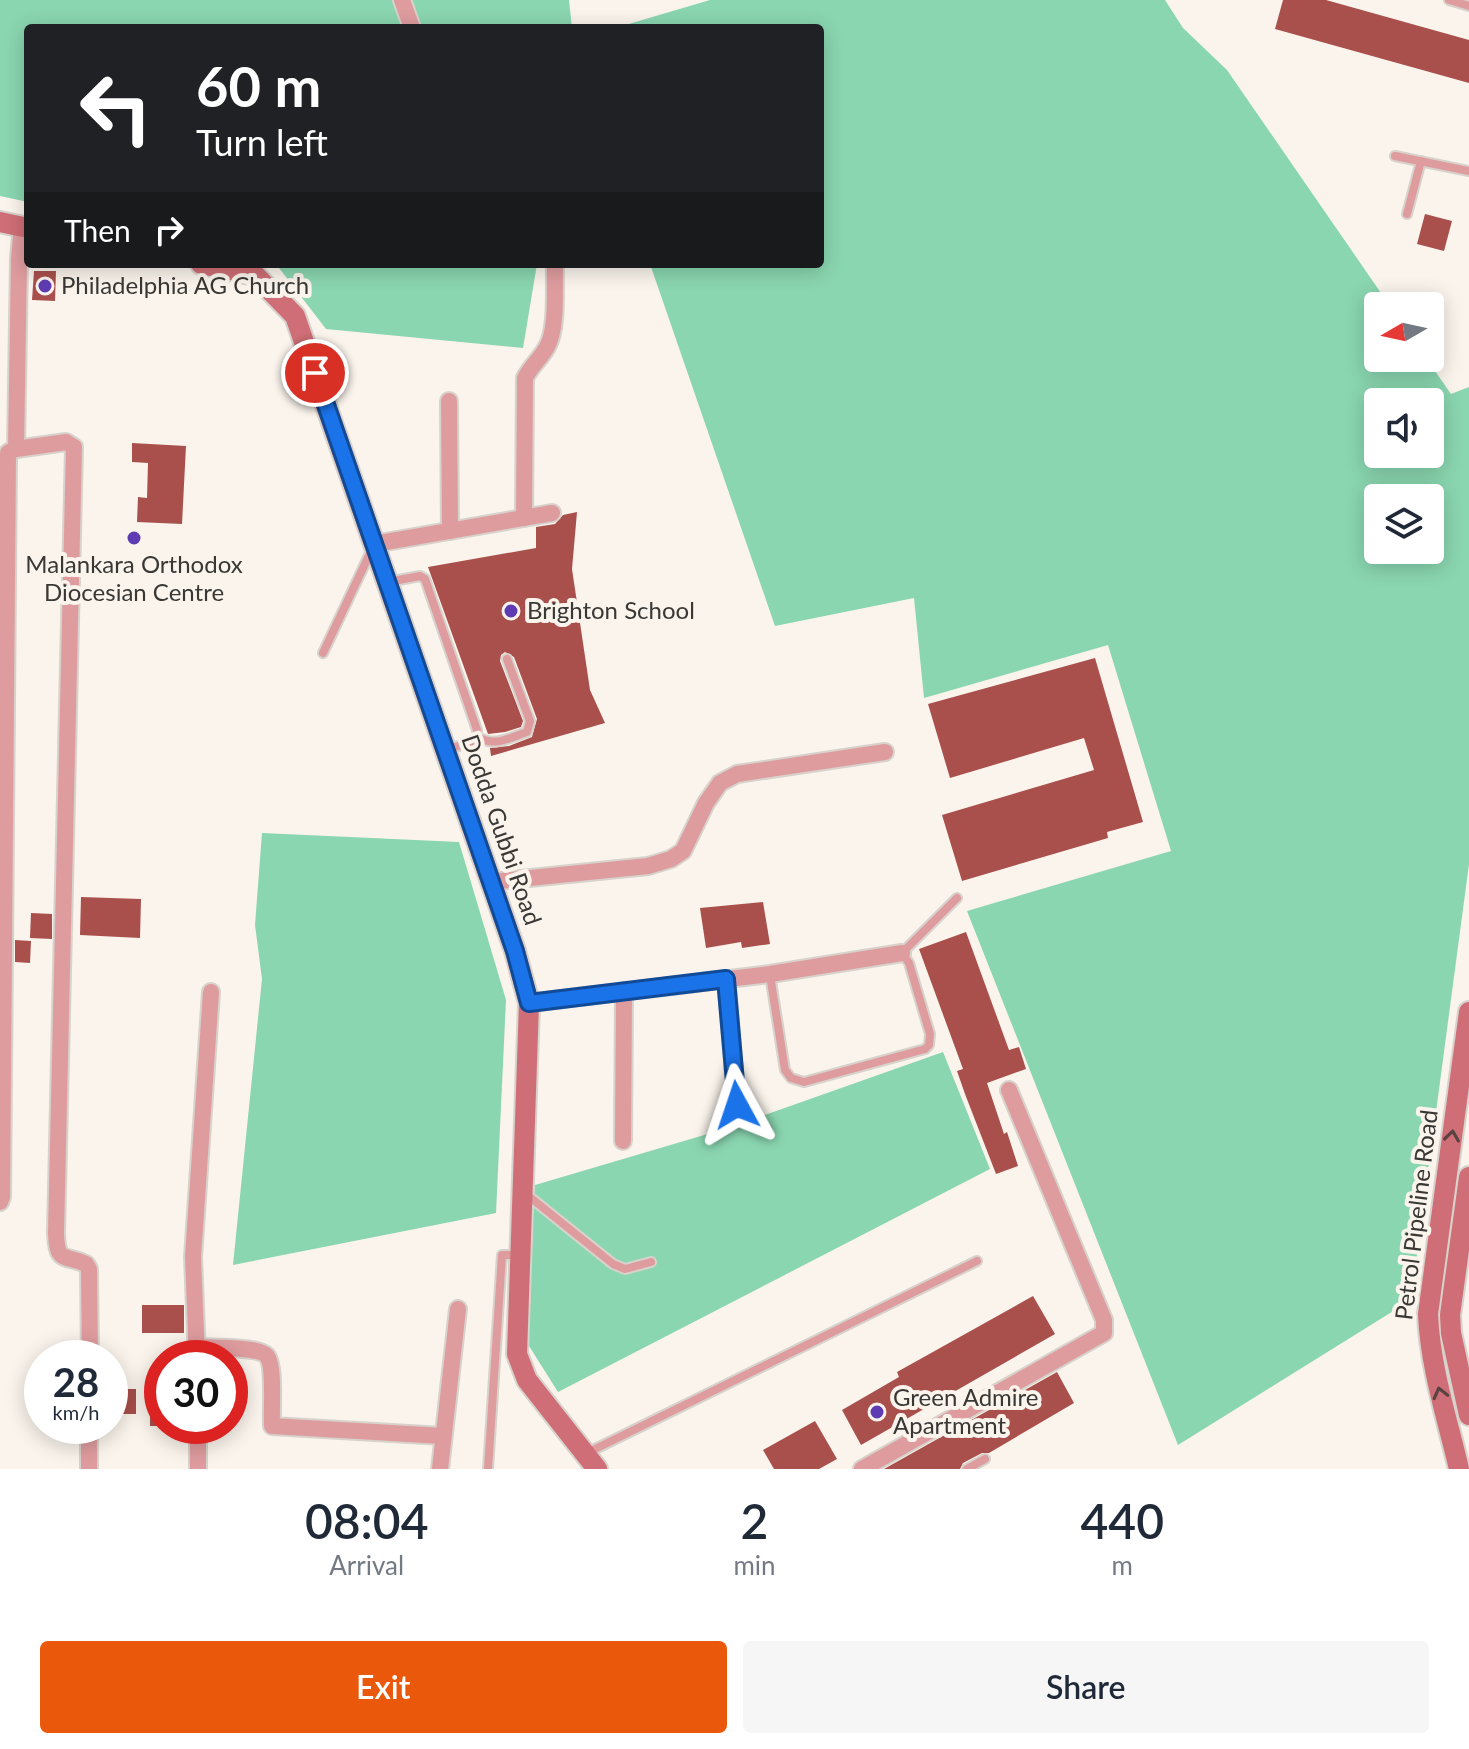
<!DOCTYPE html>
<style>
body{margin:0;font-family:Lato,sans-serif;background:#f6f6f7;color:#1f2937;height:100vh;display:flex;flex-direction:column;font-size:30px;white-space:nowrap}
*{box-sizing:border-box;margin:0}
p{font-size:26px;color:#747a83}
.icon{flex:none;width:44px;height:44px;fill:none;stroke:currentColor;stroke-width:2;stroke-linecap:round;stroke-linejoin:round}
.map{position:relative;height:1469px;overflow:hidden}
.drawer{display:flex;flex-direction:column;background:#fff;flex:1}
.drawer>*{flex:none}
.top-card{position:absolute;left:24px;top:24px;width:800px;height:244px;border-radius:8px;box-shadow:0 4px 20px #0003;background:#202124;color:#fff;overflow:hidden}
.needle{width:52px;rotate:261deg}
.controls{position:absolute;left:1364px;top:292px;display:grid;gap:16px}
.controls a{display:grid;place-items:center;width:80px;height:80px;border-radius:8px;background:#fff;box-shadow:0 4px 20px #0003;font-size:40px}
.speed{position:absolute;left:24px;top:1340px;display:flex;gap:16px;font-size:40px;font-weight:700;text-align:center}
.speed>*{display:grid;place-content:center;width:104px;height:104px;border-radius:50%;background:#fff;box-shadow:0 4px 20px #0003;line-height:1}
.speed small{font-size:20px;font-weight:400}
.speed .limit{border:12px solid #d22;background:#fff;color:#111}
.pin{position:absolute;display:grid;place-items:center;width:68px;height:68px;color:#fff;margin:-34px;border:4px solid #fff;border-radius:50%;box-shadow:0 2px 8px #0007}
.me{position:absolute;width:88px;margin:-44px;rotate:355deg;stroke-linejoin:round;filter:drop-shadow(0 0 6px #0008)}
.turn{display:flex;align-items:center;gap:28px;height:168px;padding:0 40px;font-size:36px}
.turn .icon{width:104px;height:104px;stroke-width:2.5}
.turn b{display:block;font-size:56px;line-height:68px}
.then{display:flex;align-items:center;height:76px;padding:0 40px;background:#0003;gap:16px;font-size:30px}
.eta{display:flex;justify-content:space-evenly;align-items:center;height:136px;text-align:center}
.eta b{font-size:48px;font-weight:600;line-height:56px}
.action{display:flex;gap:16px;margin-top:auto;padding:16px 40px}
.action a{flex:1;height:92px;border-radius:8px;background:#ea580c;color:#fff;font-size:32px;font-weight:600;line-height:92px;text-align:center}
.action a+a{background:#f6f6f7;color:#1f2937}
.map>svg:first-child{display:block}
.green{fill:#8ad6b0;fill-rule:evenodd}
.building{fill:#aa504c}
.lines{fill:none;stroke-linecap:round;stroke-linejoin:round}
.lane-casing{stroke:#d7d2cb;stroke-width:12}
.street-casing{stroke:#d7d2cb;stroke-width:20}
.secondary-casing{stroke:#d7d2cb;stroke-width:24}
.lane{stroke:#df9c9f;stroke-width:8}
.street{stroke:#df9c9f;stroke-width:16}
.secondary{stroke:#cf6e76;stroke-width:20}
.oneway{stroke:#584342}
.route-casing{stroke:#114b97;stroke-width:20}
.route{stroke:#1a73e8;stroke-width:14}
.poi-dot{fill:#5f3bb3;stroke:#faf4ec;stroke-width:3}
.labels{text-anchor:middle;stroke-width:8;stroke-linejoin:round;paint-order:stroke}
.poi-label{font-size:24px;fill:#3a3835;stroke:#faf4ec;text-anchor:start}
.street-label{font-size:24px;fill:#3a3835;stroke:#faf4ec}
</style>
<div class="map">
<svg width="1469" height="1469" viewBox="0 0 1469 1469">
<rect width="100%" height="100%" fill="#faf4ec"/>
<!-- green -->
<g class="green">
<path d="M0,0H569L572,28H28V202L0,196Z"/>
<path d="M710,0H1165L1183,28L1227,70L1390,306H1378V358H1426L1451,394L1469,387V864L1411,1300L1178,1445L967,911L1171,851L1108,645L924,698L914,598L775,626L650,264H820V28H615ZM1378,402H1430V454H1378ZM1430,498V550H1378V498Z"/>
<path d="M276,264H537L523,348L326,329Z"/>
<path d="M262,833L459,842L506,1000L496,1213L233,1265L262,979L255,925Z"/>
<path d="M943,1052L990,1169L558,1392L524,1338L535,1185L728,1128Z"/>
</g>
<!-- building -->
<g class="building">
<path d="M1283,0H1326L1469,40V83L1275,29Z"/>
<path d="M1425,214L1452,221L1444,251L1417,244Z"/>
<path d="M34,271H56L55,301L32,300Z"/>
<path d="M132,443L186,446L182,524L137,522L138,497L147,498L148,463L132,462Z"/>
<path d="M577,512L572,569L590,690L605,723L491,756L490,748L509,746L532,737L537,719L514,657L505,652L501,655L500,661L523,721L521,727L505,732L488,734L428,567L536,548V527L555,524L563,515Z"/>
<path d="M1095,658L1143,822L1107,832L1108,838L962,881L942,815L1094,770L1084,738L950,778L928,704Z"/>
<path d="M81,897L141,899L140,938L80,935Z"/>
<path d="M763,902L770,944L742,948L741,942L706,948L700,908Z"/>
<path d="M31,913L52,914V939L30,938Z"/>
<path d="M966,932L1009,1050L1019,1047L1026,1069L987,1083L1004,1134L1007,1132L1018,1166L996,1174L965,1094L957,1071L963,1069L919,949Z"/>
<path d="M15,940L31,941L30,963L15,962Z"/>
<path d="M1033,1296L1055,1334L861,1445L842,1410L899,1377L897,1372Z"/>
<rect x="142" y="1305" width="42" height="28"/>
<path d="M1057,1372L1074,1403L989,1453H982L963,1463L960,1469H884Z"/>
<rect x="110" y="1389" width="26" height="25"/>
<rect x="150" y="1405" width="12" height="21"/>
<path d="M815,1421L837,1459L819,1469H774L763,1450Z"/>
</g>
<g class="lines">
<!-- lane casing -->
<g class="lane-casing">
<g id="lane">
<path d="M1449,0L1469,6"/>
<path d="M1395,156L1469,171"/>
<path d="M1407,214L1421,161"/>
<path d="M388,582L420,576L425,579L477,730V736L471,742L446,750"/>
<path d="M323,653L372,549"/>
<path d="M477,736C493,748 509,738 527,732L530,721L507,659"/>
<path d="M770,975L785,1070L791,1078L804,1082L925,1049L929,1045L930,1034L909,963L902,953L957,898"/>
<path d="M526,1194L613,1264L625,1269L651,1262"/>
<path d="M587,1453L977,1261"/>
<path d="M488,1469L502,1255H520"/>
<path d="M967,1469L985,1459"/>
</g>
</g>
<!-- street casing -->
<g class="street-casing">
<g id="street">
<path d="M402,0L412,28"/>
<path d="M449,401L450,531"/>
<path d="M16,449L66,442L74,447L56,1233C57,1264 64,1254 86,1264L89,1269L90,1358"/>
<path d="M9,452L16,449L19,259L22,226"/>
<path d="M524,518L525,378C531,366 541,358 547,347C558,327 554,287 555,264"/>
<path d="M374,544L552,513"/>
<path d="M491,882L648,866L671,859L683,851L706,803L720,783L737,774L885,752"/>
<path d="M726,979L737,1105"/>
<path d="M529,1003L770,974L902,953"/>
<path d="M623,1141L624,991"/>
<path d="M0,1202L2,1197L8,453"/>
<path d="M197,1347C211,1348 258,1346 267,1356C275,1366 271,1412 272,1426L443,1436"/>
<path d="M197,1358L193,1257L211,992"/>
<path d="M198,1426V1469"/>
<path d="M89,1469V1426"/>
<path d="M440,1469L458,1309"/>
<path d="M862,1469L1104,1333V1320L1009,1090"/>
</g>
</g>
<!-- secondary casing -->
<g class="secondary-casing">
<g id="secondary">
<path d="M0,222L28,228"/>
<path d="M201,264L255,275L295,316L515,951L529,1003L517,1354L527,1380L597,1469"/>
<path d="M1469,1177L1450,1315L1451,1333L1469,1415"/>
<path d="M1459,1469C1447,1418 1430,1366 1428,1314L1469,1012"/>
</g>
</g>
<!-- lane -->
<use href="#lane" class="lane"/>
<!-- street -->
<use href="#street" class="street"/>
<!-- secondary -->
<use href="#secondary" class="secondary"/>
</g>
<!-- one-way arrows -->
<defs><path id="oneway-chevron" d="M-2-3.5L2.5 0L-2 3.5" fill="none" stroke-width="1.6" stroke-linecap="round" stroke-linejoin="round" transform="scale(2)"/></defs>
<g class="oneway">
<use href="#oneway-chevron" transform="translate(1452 1136) rotate(-82)"/>
<use href="#oneway-chevron" transform="translate(1440 1393) rotate(-104)"/>
</g>
<g class="lines">
<!-- route casing -->
<g class="route-casing">
<path id="route" d="M315,373L515,951L529,1003L726,979L737,1105"/>
</g>
<!-- route -->
<use href="#route" class="route"/>
</g>
<!-- markers -->
<g class="poi-dot">
<circle cx="45" cy="286" r="8"/>
<circle cx="134" cy="538" r="8"/>
<circle cx="511" cy="611" r="8"/>
<circle cx="877" cy="1412" r="8"/>
</g>
<g class="labels">
<!-- poi labels -->
<g class="poi-label">
<text x="61" y="294">Philadelphia AG Church</text>
<text x="134" y="573" text-anchor="middle">Malankara Orthodox<tspan x="134" dy="28">Diocesian Centre</tspan></text>
<text x="527" y="619">Brighton School</text>
<text x="893" y="1406">Green Admire<tspan x="893" dy="28">Apartment</tspan></text>
</g>
<!-- street labels -->
<g class="street-label">
<text transform="translate(501 830) rotate(71)" y="8">Dodda Gubbi Road</text>
<text transform="translate(1417 1215) rotate(-83)" y="8">Petrol Pipeline Road</text>
</g>
</g>
</svg>
<div class="controls">
<a><svg class="needle" viewBox="-14 -14 28 28"><path d="M0-13l5 13h-10z" fill="#e53935"/><path d="M0 13l5-13h-10z" fill="#747a83"/></svg></a>
<a><svg class="icon" aria-label="sound" viewBox="0 0 24 24"><path d="M4 9h4l5-4v14l-5-4H4zM17 9q2 3 0 6"/></svg></a>
<a><svg class="icon" aria-label="layers" viewBox="0 0 24 24"><path d="M12 4l9 5-9 5-9-5zM3 14l9 5 9-5"/></svg></a>
</div>
<div class="speed"><div>28<small>km/h</small></div><div class="limit">30</div></div>
<div class="pin" style="left:315px;top:373px;background:#d93025"><svg class="icon" aria-label="arrive" viewBox="0 0 24 24"><path d="M6 21V4h12l-3 4 3 4H6"/></svg></div>
<svg class="me" style="left:737px;top:1105px" viewBox="-20 -20 40 40"><path d="M0-17L14 15 0 8-14 15z" fill="#1a73e8" stroke="#fff" stroke-width="4"/></svg>
<div class="top-card">
<div class="turn"><svg class="icon" aria-label="left" viewBox="0 0 24 24"><path d="M17 20v-9H6M10 6l-5 5 5 5"/></svg><div><b>60 m</b>Turn left</div></div>
<div class="then">Then<svg class="icon" aria-label="right" viewBox="0 0 24 24"><path d="M7 20v-9h11M14 6l5 5-5 5"/></svg></div>
</div>
</div>
<section class="drawer">
<div class="eta">
<div><b>08:04</b><p>Arrival</p></div>
<div><b>2</b><p>min</p></div>
<div><b>440</b><p>m</p></div>
</div>
<div class="action"><a>Exit</a><a>Share</a></div>
</section>
